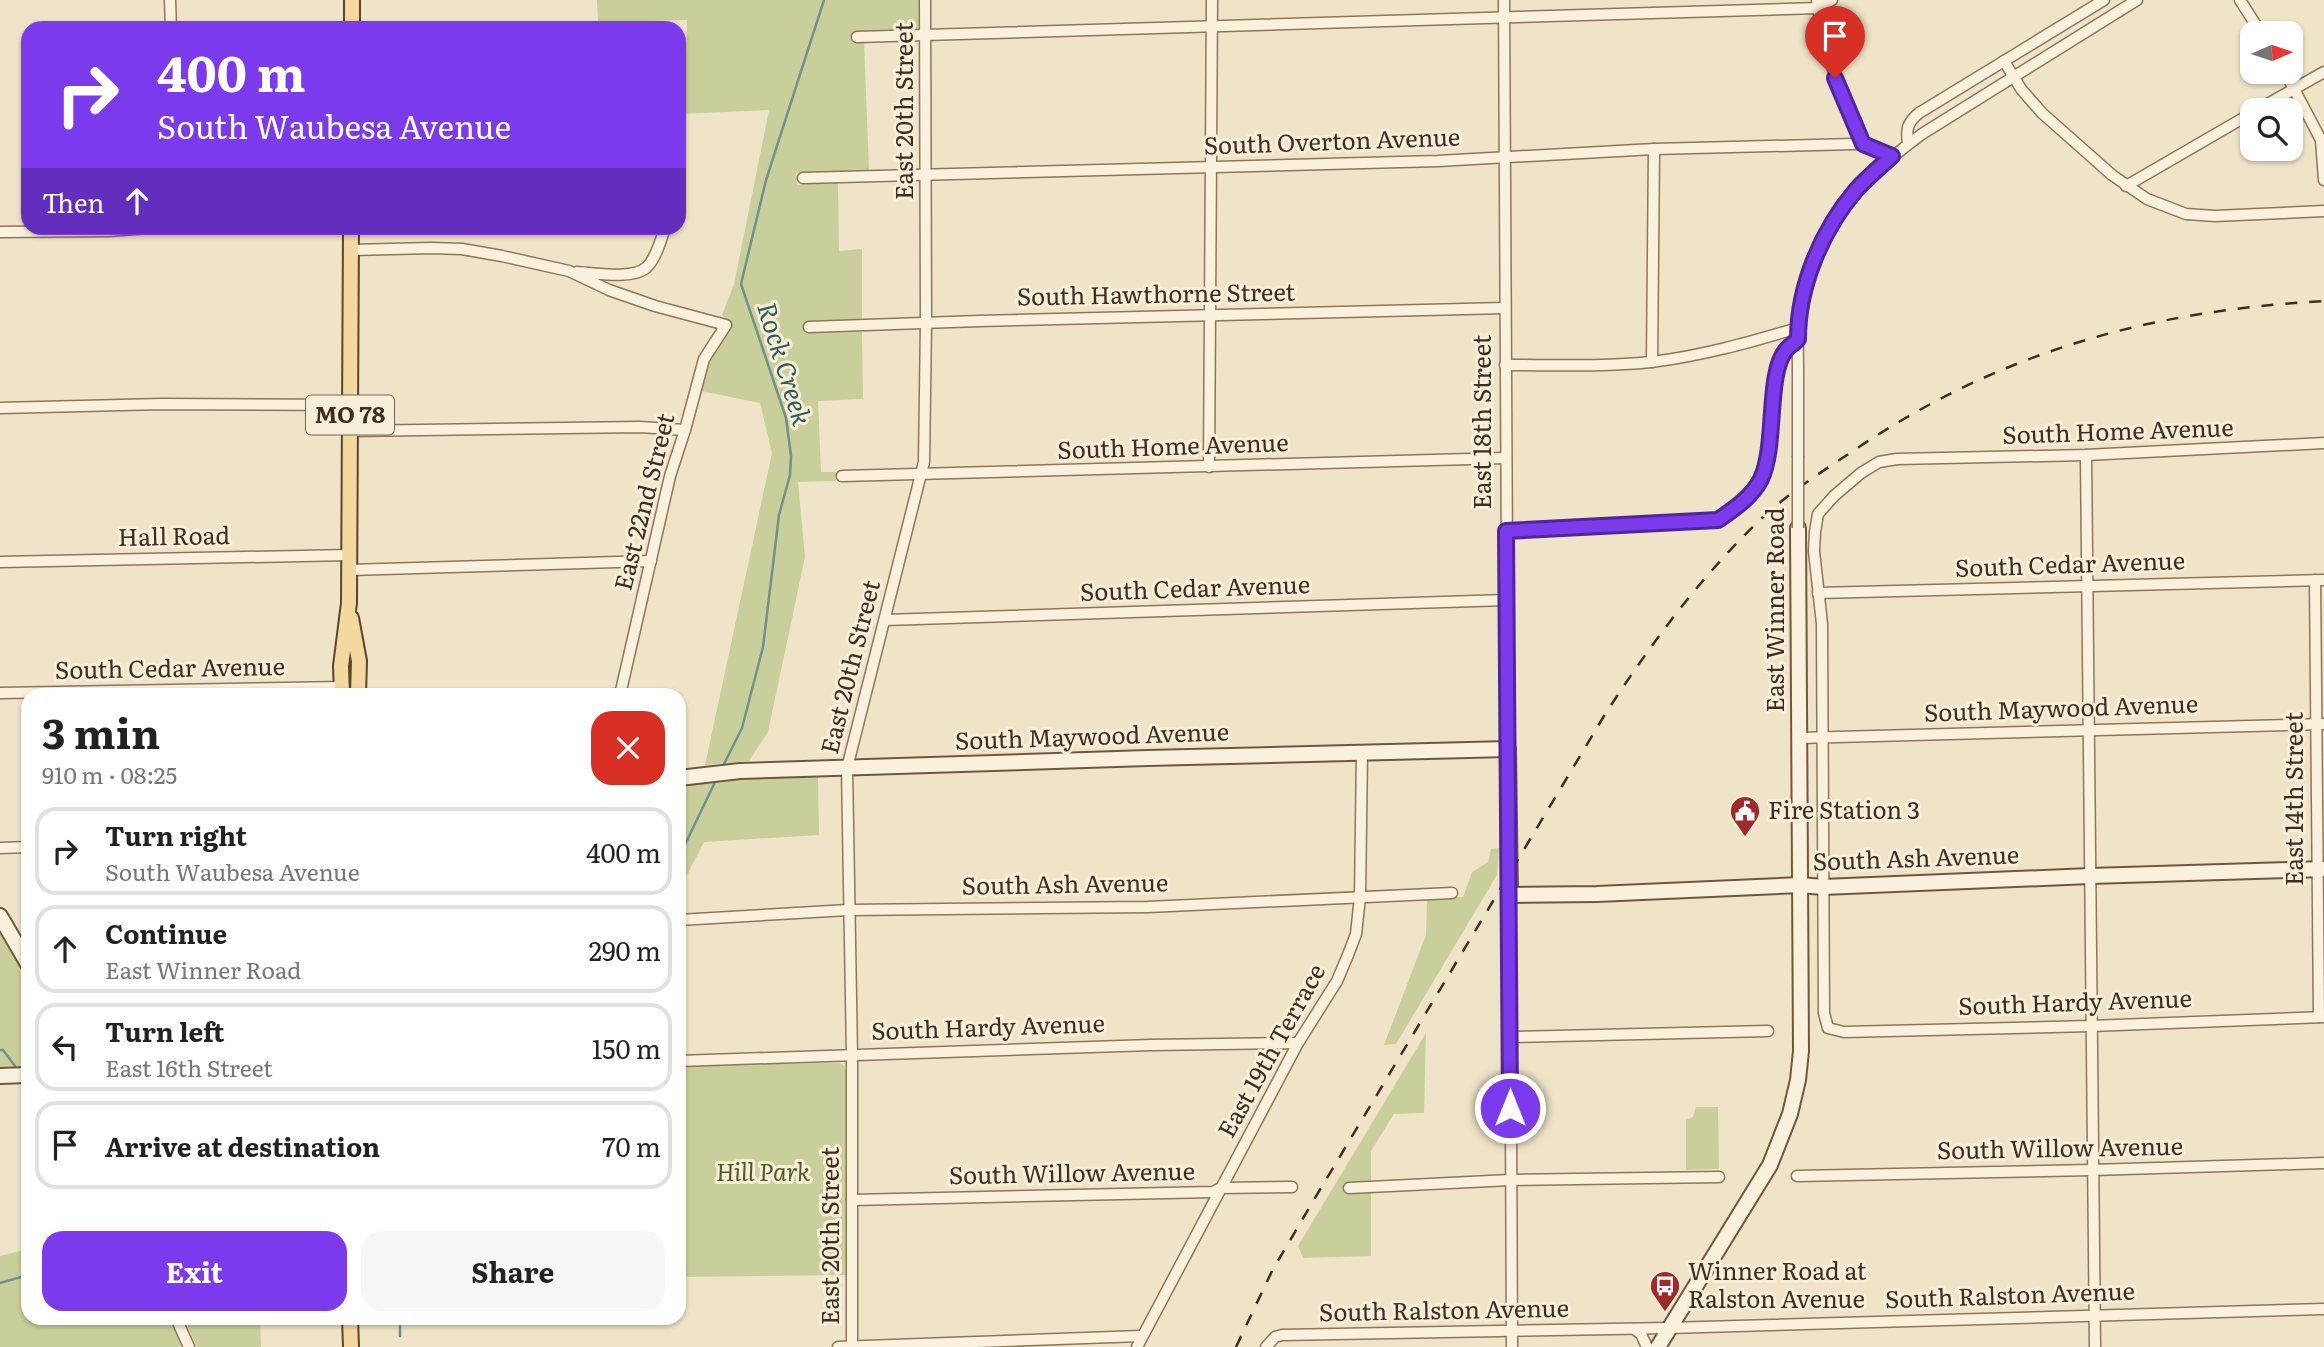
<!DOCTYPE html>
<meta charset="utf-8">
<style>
body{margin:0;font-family:Literata,serif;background:#f6f6f6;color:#222;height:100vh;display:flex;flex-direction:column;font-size:26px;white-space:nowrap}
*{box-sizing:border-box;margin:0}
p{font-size:23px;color:#767676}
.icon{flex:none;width:38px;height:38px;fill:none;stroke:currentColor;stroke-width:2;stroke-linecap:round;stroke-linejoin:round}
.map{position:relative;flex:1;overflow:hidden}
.drawer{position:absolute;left:21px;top:688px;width:665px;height:637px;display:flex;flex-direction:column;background:#fff;border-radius:21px;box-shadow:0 2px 5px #0004}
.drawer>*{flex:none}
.banner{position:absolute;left:21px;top:21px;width:665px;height:214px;border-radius:21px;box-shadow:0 2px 5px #0004;background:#7c3aed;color:#fff;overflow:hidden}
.needle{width:46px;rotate:87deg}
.fabs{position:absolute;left:2240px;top:21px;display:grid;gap:14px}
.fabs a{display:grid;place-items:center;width:63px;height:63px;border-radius:14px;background:#fff;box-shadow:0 2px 5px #0004;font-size:35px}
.pin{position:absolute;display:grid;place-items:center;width:60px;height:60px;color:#fff;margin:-72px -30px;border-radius:50% 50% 50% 0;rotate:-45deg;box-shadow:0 0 7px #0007}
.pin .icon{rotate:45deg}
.me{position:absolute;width:77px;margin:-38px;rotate:0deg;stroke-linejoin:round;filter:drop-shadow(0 0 5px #0008)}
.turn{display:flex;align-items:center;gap:24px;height:147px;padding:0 21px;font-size:32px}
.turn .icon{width:91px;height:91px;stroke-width:2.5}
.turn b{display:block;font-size:49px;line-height:60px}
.then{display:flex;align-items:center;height:66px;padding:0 21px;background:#0003;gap:14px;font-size:26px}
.round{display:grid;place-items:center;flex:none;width:74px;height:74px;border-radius:21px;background:#f6f6f6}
.head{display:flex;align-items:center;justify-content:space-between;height:119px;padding:0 21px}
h1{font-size:42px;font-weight:700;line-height:52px}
.cta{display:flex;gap:14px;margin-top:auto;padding:14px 21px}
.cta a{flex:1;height:80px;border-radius:21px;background:#7c3aed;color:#fff;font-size:28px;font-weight:700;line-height:80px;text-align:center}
.cta a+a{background:#f6f6f6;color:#222}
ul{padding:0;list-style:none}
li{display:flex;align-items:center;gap:21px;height:88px;margin:0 14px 10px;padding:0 7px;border:4px solid #e0e0e0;border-radius:21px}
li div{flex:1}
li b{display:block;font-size:26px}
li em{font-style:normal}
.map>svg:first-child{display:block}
.green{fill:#c9cf9b}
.cemetery{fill:#bfc49a}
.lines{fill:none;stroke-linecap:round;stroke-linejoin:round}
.stream{stroke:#6f938a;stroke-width:2.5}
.street-casing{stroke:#8d765c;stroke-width:13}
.secondary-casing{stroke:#6f573f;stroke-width:18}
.primary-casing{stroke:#5b4430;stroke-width:18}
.street{stroke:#faf1dc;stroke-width:10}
.secondary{stroke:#faf1dc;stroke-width:14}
.primary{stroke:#f3d9a0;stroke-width:14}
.rail{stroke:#3d2e20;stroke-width:2.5;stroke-dasharray:12 12;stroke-linecap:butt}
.street-bridge-casing{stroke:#8d765c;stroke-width:13;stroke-linecap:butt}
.street-bridge{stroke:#faf1dc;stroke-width:10}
.route-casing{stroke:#51269a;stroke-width:18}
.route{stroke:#7c3aed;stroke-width:12}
.labels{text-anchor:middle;stroke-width:6;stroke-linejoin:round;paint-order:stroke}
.shield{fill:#f7eed8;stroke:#756857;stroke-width:2}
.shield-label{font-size:23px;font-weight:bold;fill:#3d2e20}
.street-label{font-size:24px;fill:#3d2e20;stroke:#f7eed8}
.poi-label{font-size:24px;fill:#3d2e20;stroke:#f7eed8;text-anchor:start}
.park-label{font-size:24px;font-style:italic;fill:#4d5a26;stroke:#f7eed8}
.water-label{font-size:26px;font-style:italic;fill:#2f5d5a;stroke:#f7eed8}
</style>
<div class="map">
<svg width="2324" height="1347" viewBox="0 0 2324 1347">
<rect width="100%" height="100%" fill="#f0e4c8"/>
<!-- green -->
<g class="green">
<path d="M597,0H921V24L916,30L852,33V42L864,41L869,170L796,173L797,185L838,182L839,251L862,249V320L804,322L805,333L862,332L863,399L818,401L821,472H836V481L798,482L805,557L768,732L749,761L705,765L772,453L760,403L701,391L710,361L732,326L722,315L734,284L769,110L681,114V95L685,90L687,20L598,22Z"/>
<path d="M818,776L819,835L704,842L679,891V785L736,778Z"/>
<path d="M1499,848L1497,875L1396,1044L1384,1045L1426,935L1427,898L1463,897L1472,872L1488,862L1491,849Z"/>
<path d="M0,932L28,981V1070L0,1071Z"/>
<path d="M1426,1033L1424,1113L1394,1114L1371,1151V1256L1303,1258L1298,1246Z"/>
<path d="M839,1063L844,1065L846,1071L847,1275L679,1277V1065Z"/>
<path d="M1696,1107H1718L1719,1169L1686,1170V1120L1693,1117Z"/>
<path d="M28,1249V1318H176L186,1343L178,1347H0V1256Z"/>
<path d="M184,1318H260L261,1347H197Z"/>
</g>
<!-- cemetery -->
<path class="cemetery" d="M820,1189H841V1209H821Z"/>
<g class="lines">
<!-- stream -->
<g class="stream">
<path d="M723,766L742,728L763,647L779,515L790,475L791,456L786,418L741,284L766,180L824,0"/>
<path d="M679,857L717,778"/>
<path d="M0,1050H3L15,1066"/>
<path d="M0,1283L28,1275"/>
<path d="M400,1318V1336"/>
</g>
<!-- street casing -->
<g class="street-casing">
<g id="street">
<path d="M170,0L171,28"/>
<path d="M1504,0L1508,749"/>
<path d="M1817,0C1823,51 1842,98 1863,144"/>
<path d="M2240,0L2261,33"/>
<path d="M857,37L1818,8L1832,0"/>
<path d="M2004,61L2021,89L2042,113L2112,175L2147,199L2186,214L2215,216L2324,211"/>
<path d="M2285,72L2321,140L2324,180"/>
<path d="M2257,110L2324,72"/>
<path d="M1908,144C1906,129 1907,123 1919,113L2104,0"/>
<path d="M679,156V177"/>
<path d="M803,178L1438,161L1654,149L1853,144H1863L1892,156"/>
<path d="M2126,186L2252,113"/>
<path d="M0,232L109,231L149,228"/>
<path d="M351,250L431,248L462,249L502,256L569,271L609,290L655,306L726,325L704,359L685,430L670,476L620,695"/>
<path d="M577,272C594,273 633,280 647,267C656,258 661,240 665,228"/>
<path d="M809,327L979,321L1505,308"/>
<path d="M1652,362L1654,149"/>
<path d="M1505,365C1554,365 1603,367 1651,362C1702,356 1750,342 1798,328"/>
<path d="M0,408L162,404L350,405"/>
<path d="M350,431L640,427L685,430"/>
<path d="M2324,443L2086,455L1897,459L1879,462L1861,473L1834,496L1818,514L1815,532L1814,551L1822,624L1824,1013L1828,1028L1844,1032L2091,1026L2324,1017"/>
<path d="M2086,455L2095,1347"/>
<path d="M1798,456C1798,427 1798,398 1798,370C1798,356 1797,341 1799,327C1809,238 1852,185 1922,134L2137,0"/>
<path d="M1209,467L1212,0"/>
<path d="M842,476L1506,458"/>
<path d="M1506,531L1718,520C1734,509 1752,497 1761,479C1777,446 1766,374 1786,350C1789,346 1794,343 1798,339"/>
<path d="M0,562L349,555"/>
<path d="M349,570L651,561"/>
<path d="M2315,580L2319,1017"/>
<path d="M1818,593L2324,580"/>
<path d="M885,620L1507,600"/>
<path d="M0,693L342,687"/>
<path d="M599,695L620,694"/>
<path d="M1799,738L2324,724"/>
<path d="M0,848L28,847"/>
<path d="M1510,895L1512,1347"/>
<path d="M679,920L848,910L1148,907L1452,893"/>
<path d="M1510,1037L1768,1031"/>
<path d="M679,1061L1151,1045L1298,1043"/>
<path d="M1797,1176L2092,1170L2324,1163"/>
<path d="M1349,1188L1510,1180L1719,1177"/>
<path d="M852,1200L1213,1192L1221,1188L1292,1187"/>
<path d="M176,1318L189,1347"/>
<path d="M1634,1329L1641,1334L1647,1347"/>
<path d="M838,1347L1141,1336"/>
<path d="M852,1347V1056L847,768L924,462L926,323L925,0"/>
<path d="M1137,1347L1298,1043L1337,981L1348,955L1356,934L1360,897L1362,752"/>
<path d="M1266,1347L1275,1337L1282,1335L1669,1328L2324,1309"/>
</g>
</g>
<!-- secondary casing -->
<g class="secondary-casing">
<g id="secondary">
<path d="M679,778L740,771L1148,758L1508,749L1510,895L1597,894L1800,885L1823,887L2090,876L2324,869"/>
<path d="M0,916L28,964"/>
<path d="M0,1076L28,1075"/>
<path d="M1658,1347L1770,1165L1790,1114L1798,1080L1801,1051L1798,528"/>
</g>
</g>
<!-- primary casing -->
<g class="primary-casing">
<g id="primary">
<path d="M352,28V0"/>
<path d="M351,618L359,661L358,695"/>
<path d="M342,695L341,666L349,603L351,228"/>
<path d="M350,1318L351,1347"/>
</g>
</g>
<!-- street -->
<use href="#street" class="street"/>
<!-- secondary -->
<use href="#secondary" class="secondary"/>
<!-- primary -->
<use href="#primary" class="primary"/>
<!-- rail -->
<path class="rail" d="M1236,1347L1272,1271L1312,1203L1604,716C1649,646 1701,576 1762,518C1788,494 1818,474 1847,455C1996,353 2145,311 2324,301"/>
<!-- street-bridge casing -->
<g class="street-bridge-casing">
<path id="street-bridge" d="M1798,528V456"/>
</g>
<!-- street-bridge -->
<use href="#street-bridge" class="street-bridge"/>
</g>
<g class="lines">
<!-- route casing -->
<g class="route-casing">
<path id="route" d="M1510,1108L1506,531L1718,520C1734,509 1752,497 1761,479C1777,446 1766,374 1786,350C1789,346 1795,343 1798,339C1798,286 1822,230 1856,190C1867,178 1880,167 1892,156L1863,144L1835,78"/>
</g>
<!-- route -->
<use href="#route" class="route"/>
</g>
<!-- icons -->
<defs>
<g id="civic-pin" transform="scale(1.575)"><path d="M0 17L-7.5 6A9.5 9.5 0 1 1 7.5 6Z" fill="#9e2a2b" stroke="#f7eed8"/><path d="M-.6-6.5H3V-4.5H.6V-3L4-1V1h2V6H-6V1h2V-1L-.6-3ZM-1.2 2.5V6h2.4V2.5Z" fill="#fff"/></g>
<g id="bus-pin" transform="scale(1.575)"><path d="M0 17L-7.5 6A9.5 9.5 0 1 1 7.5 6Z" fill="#9e2a2b" stroke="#f7eed8"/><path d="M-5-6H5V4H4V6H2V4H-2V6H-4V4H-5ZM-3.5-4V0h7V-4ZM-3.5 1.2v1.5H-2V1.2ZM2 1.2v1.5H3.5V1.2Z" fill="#fff"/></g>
</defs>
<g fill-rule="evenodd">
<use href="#civic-pin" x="1745" y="811"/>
<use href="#bus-pin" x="1665" y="1286"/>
</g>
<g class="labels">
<!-- shield labels -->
<rect class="shield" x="306" y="395.5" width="88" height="39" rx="5"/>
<g class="shield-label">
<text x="350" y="423">MO 78</text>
</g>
<!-- street labels -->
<g class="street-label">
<text transform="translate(905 111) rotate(-90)" y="8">East 20th Street</text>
<text transform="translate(1332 142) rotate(-2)" y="8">South Overton Avenue</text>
<text transform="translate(1156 295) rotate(-1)" y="8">South Hawthorne Street</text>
<text transform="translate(1483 422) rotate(-90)" y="8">East 18th Street</text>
<text transform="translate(2118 432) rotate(-2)" y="8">South Home Avenue</text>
<text transform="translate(1173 447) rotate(-2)" y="8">South Home Avenue</text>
<text transform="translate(645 502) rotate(-76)" y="8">East 22nd Street</text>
<text transform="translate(174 537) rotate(-1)" y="8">Hall Road</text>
<text transform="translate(2070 565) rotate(-2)" y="8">South Cedar Avenue</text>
<text transform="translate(1195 589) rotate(-2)" y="8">South Cedar Avenue</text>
<text transform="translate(1776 610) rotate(-90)" y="8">East Winner Road</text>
<text transform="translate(851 667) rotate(-76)" y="8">East 20th Street</text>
<text transform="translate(170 669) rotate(-1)" y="8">South Cedar Avenue</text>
<text transform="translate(2061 709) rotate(-2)" y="8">South Maywood Avenue</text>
<text transform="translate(1092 737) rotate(-2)" y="8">South Maywood Avenue</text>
<text transform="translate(2295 799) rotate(-90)" y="8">East 14th Street</text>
<text transform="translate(1916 859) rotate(-2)" y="8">South Ash Avenue</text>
<text transform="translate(1065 885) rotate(-1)" y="8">South Ash Avenue</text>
<text transform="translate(2075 1003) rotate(-2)" y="8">South Hardy Avenue</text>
<text transform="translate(988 1028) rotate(-2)" y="8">South Hardy Avenue</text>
<text transform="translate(1272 1051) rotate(-61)" y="8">East 19th Terrace</text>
<text transform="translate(2060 1149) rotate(-1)" y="8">South Willow Avenue</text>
<text transform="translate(1072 1174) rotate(-1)" y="8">South Willow Avenue</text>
<text transform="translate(831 1236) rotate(-90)" y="8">East 20th Street</text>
<text transform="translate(2010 1296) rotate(-2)" y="8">South Ralston Avenue</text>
<text transform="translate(1444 1311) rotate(-1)" y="8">South Ralston Avenue</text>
</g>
<!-- poi labels -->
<g class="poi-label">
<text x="1768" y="819">Fire Station 3</text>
<text x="1688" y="1280">Winner Road at<tspan x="1688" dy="28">Ralston Avenue</tspan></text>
</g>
<!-- park labels -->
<g class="park-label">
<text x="763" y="1181">Hill Park</text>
</g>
<!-- water labels -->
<g class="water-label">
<text transform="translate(784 364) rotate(73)" y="9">Rock Creek</text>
</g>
</g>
</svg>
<div class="fabs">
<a><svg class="needle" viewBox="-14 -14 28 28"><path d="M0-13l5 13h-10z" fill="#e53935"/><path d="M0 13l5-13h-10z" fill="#767676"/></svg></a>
<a><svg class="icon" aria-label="search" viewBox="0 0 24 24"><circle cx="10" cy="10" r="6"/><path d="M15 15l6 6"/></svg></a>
</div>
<div class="pin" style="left:1835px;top:78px;background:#d93025"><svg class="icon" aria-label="arrive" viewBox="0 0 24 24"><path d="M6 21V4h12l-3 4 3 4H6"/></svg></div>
<svg class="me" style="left:1510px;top:1108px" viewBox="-20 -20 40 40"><circle r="17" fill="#7c3aed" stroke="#fff" stroke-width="3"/><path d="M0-11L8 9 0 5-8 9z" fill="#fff"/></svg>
<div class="banner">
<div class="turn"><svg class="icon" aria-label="right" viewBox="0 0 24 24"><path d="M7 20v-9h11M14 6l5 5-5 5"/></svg><div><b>400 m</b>South Waubesa Avenue</div></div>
<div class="then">Then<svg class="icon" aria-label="ahead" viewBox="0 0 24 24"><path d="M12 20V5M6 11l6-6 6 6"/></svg></div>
</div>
<section class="drawer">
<div class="head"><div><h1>3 min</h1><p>910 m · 08:25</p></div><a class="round" style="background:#d93025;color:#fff"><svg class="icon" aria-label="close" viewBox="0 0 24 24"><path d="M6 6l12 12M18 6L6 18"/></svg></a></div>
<ul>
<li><svg class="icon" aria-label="right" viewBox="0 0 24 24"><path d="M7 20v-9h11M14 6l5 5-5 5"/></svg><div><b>Turn right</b><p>South Waubesa Avenue</p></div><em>400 m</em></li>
<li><svg class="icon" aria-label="ahead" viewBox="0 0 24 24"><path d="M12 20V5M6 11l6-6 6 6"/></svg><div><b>Continue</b><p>East Winner Road</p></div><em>290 m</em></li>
<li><svg class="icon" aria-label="left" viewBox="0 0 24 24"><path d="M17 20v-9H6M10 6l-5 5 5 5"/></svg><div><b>Turn left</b><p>East 16th Street</p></div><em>150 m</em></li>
<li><svg class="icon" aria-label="arrive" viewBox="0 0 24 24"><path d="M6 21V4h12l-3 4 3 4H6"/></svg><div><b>Arrive at destination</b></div><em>70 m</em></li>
</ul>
<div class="cta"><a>Exit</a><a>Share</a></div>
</section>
</div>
